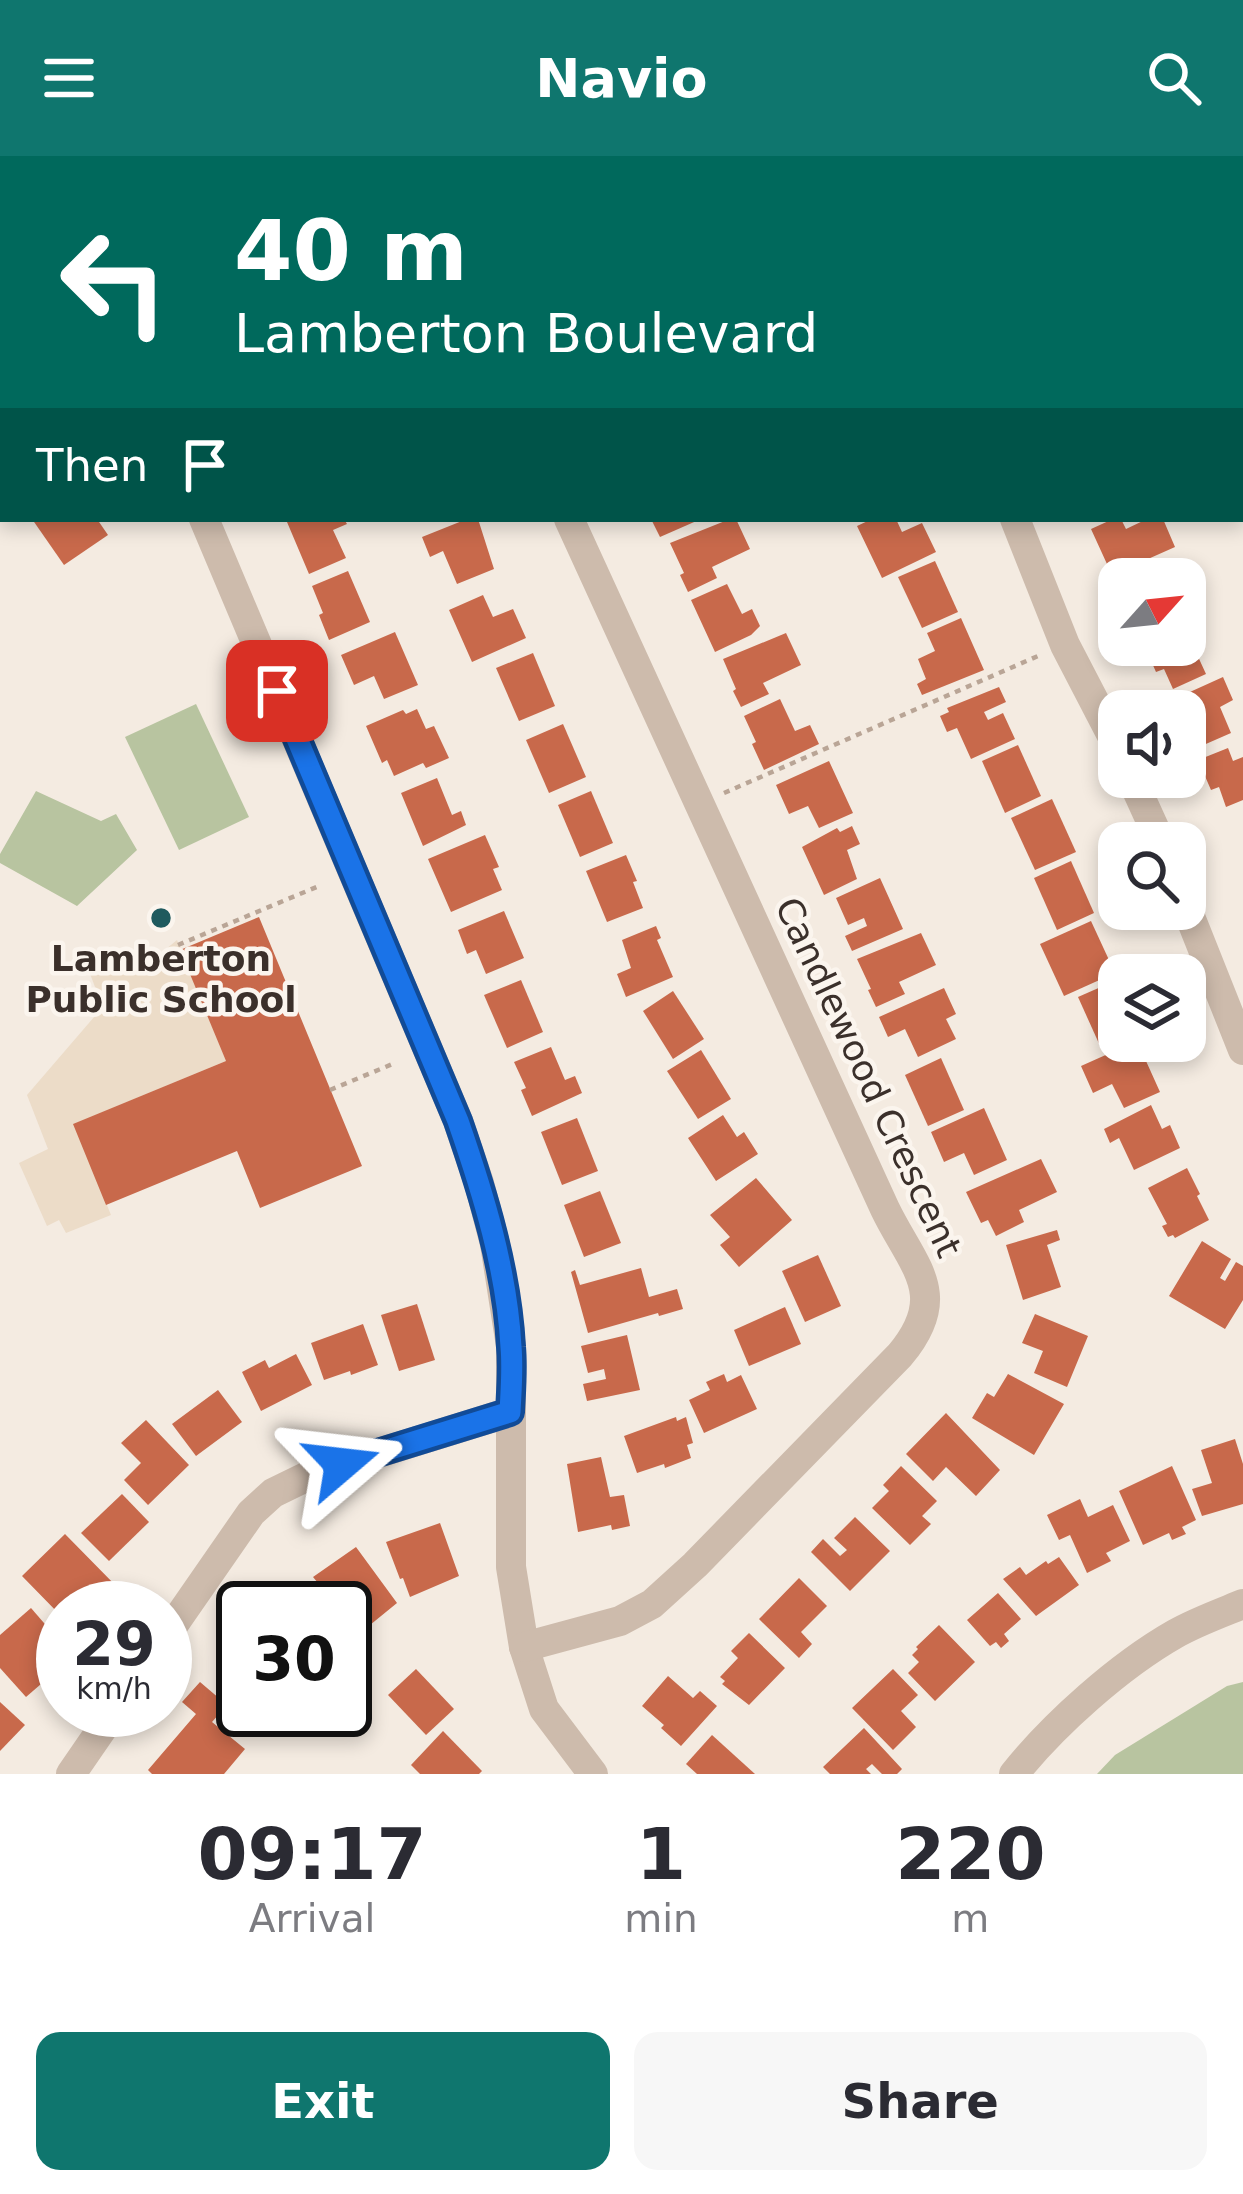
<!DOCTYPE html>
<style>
body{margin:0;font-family:"DejaVu Sans",sans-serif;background:#f7f7f7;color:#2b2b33;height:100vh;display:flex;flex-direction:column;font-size:45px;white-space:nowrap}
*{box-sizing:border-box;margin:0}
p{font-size:39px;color:#7c7c81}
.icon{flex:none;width:66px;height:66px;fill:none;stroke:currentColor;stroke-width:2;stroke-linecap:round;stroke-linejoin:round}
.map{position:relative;height:1618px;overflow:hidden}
.panel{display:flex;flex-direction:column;background:#fff;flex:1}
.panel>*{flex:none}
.hud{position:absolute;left:0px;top:0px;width:1245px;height:366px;box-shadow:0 6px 18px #0003;background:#00695c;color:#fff;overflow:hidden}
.needle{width:78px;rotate:63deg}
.tools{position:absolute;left:1098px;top:402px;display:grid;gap:24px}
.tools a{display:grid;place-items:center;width:108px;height:108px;border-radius:24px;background:#fff;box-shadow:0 6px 18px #0003;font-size:60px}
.speed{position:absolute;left:36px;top:1425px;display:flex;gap:24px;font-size:60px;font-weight:700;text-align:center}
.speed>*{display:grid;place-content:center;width:156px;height:156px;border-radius:50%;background:#fff;box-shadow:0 6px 18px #0003;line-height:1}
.speed small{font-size:30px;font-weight:400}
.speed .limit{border:6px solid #111;border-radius:18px;background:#fff;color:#111}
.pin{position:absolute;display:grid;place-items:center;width:102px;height:102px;color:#fff;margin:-51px;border-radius:24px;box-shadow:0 6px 18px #0006}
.me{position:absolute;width:132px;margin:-66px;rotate:73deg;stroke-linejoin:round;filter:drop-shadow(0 0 9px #0008)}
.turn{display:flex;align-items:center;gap:42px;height:252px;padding:0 36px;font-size:54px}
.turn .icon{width:156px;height:156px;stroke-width:2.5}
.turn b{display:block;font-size:84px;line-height:102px}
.then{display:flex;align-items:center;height:114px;padding:0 36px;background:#0003;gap:24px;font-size:45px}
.eta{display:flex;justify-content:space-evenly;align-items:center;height:204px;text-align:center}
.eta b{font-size:72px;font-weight:800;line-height:84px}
.cta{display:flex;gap:24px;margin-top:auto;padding:24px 36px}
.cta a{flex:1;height:138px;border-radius:24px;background:#0f766e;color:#fff;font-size:48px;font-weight:800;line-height:138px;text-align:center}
.cta a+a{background:#f7f7f7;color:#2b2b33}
header{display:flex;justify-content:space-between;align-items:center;height:156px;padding:0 36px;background:#0f766e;color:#fff;font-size:54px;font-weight:800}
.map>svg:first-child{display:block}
.green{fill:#b8c4a0}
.plaza{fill:#ecdcc8}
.building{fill:#c8694b}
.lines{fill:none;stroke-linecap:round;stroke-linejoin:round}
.path{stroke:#b9a596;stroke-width:4.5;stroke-dasharray:6 6;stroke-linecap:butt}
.minor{stroke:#cdbbac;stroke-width:30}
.route-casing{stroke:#114b97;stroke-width:30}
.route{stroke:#1a73e8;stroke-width:21}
.poi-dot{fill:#1f5a5e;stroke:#fbf5ee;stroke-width:4.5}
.labels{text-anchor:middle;stroke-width:9;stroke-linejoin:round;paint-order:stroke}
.poi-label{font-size:36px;font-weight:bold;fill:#3b302b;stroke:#fbf5ee}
.street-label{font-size:36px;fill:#3b302b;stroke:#fbf5ee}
</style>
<header><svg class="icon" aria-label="menu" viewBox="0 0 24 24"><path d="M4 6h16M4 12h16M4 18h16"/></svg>Navio<svg class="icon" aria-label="search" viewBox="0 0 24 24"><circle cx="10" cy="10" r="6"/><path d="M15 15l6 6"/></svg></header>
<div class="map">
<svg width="1243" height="1618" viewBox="0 0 1243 1618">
<rect width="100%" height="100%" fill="#f4ebe1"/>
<!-- green -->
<g class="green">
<path d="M196,548L249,661L179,694L125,581Z"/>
<path d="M36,635L101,665L116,658L137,694L77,750L0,707V698Z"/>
<path d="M1243,1526V1618H1097L1115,1599L1227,1530Z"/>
</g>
<!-- plaza -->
<path class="plaza" d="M177,784L226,905L74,968L111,1059L66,1077L59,1064L47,1070L19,1007L48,993L27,939L107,846L95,831L89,815L98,806H113L125,816L148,808Z"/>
<!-- building -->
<g class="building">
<path d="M32,363H97L108,379L64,409Z"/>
<path d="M294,363H344L347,368L333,374L346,402L309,418L287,366Z"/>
<path d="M467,363H478L494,413L457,428L443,395L430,401L422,381Z"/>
<path d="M656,363H701L660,381L652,365Z"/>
<path d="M730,363H736L750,393L712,411L717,422L688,436L680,419L684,417L670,387Z"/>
<path d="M872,363H896L902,376L922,367L936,396L882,422L857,370Z"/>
<path d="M1113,363H1121L1126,373L1147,363H1163L1175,391L1112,419L1091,373Z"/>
<path d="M935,405L958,456L922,472L898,421Z"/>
<path d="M348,415L370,466L329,484L319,459L323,457L312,430Z"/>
<path d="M727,428L742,458L752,453L760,470L751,479L715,496L691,444Z"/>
<path d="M483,439L493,461L513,453L526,482L472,506L449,454Z"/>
<path d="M961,462L984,514L922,539L917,528L926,523L918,503L935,495L927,477Z"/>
<path d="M395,476L418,529L384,543L374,520L354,529L341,499Z"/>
<path d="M786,477L801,509L763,527L769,538L741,551L733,535L736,533L723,503Z"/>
<path d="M1189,481L1206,518L1173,533L1164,513L1156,516L1144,489H1185V483Z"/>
<path d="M533,497L555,550L519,565L496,512Z"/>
<path d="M1223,521L1233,544L1220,551L1231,577L1199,591L1191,572L1185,575V555H1175L1170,545Z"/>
<path d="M999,531L1006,546L984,556L988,564L1003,557L1015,583L971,603L957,572L947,576L940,560L949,556L947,552Z"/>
<path d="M780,543L795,575L810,569L819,588L764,614L752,588L756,586L744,560Z"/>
<path d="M417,553L426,573L434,570L449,602L426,612L423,607L394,620L387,604L382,607L366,570L403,554L406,558Z"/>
<path d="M563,568L586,621L549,637L526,584Z"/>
<path d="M1018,589L1041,640L1005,657L982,605Z"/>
<path d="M1228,592L1233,605L1243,601V644L1226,651L1219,631L1211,634L1198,604Z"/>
<path d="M829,605L853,657L819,672L808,650L789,658L776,629Z"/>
<path d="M437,622L452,659L461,655L466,669L423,690L401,637Z"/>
<path d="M591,635L613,687L580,701L558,649Z"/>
<path d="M1052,643L1076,696L1035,714L1011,662Z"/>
<path d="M852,670L860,688L847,694L857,723L824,739L802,691L837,672L840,676Z"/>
<path d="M485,679L499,711L493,713L502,734L451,756L428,703Z"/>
<path d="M626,699L637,725L633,726L643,752L607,766L586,715Z"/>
<path d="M1071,705L1094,757L1057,774L1034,722Z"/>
<path d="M880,722L903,773L852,795L845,780L867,770L864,762L848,769L836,742Z"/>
<path d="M504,755L524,802L486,818L476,794L467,798L458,774Z"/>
<path d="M259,761L362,1010L260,1052L237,995L106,1049L73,968L226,905L180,794Z"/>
<path d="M1091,765L1115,817L1064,840L1040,788Z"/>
<path d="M656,770L661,782L657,784L673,821L626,841L617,818L631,812L622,784Z"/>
<path d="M921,777L936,809L899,826L905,838L876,851L868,834L871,833L857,803Z"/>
<path d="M1119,823V884L1101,892L1078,841Z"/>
<path d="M521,824L543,876L507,892L484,839Z"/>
<path d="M944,832L956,858L946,863L956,883L918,901L905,873L888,881L879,861Z"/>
<path d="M673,835L704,883L673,903L643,855Z"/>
<path d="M1137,885L1160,936L1124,952L1112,928L1093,937L1081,910Z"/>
<path d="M551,891L565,924L575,920L582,937L532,960L521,934L526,932L514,906Z"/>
<path d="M701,894L731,943L698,963L667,915Z"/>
<path d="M941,902L964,954L928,970L905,919Z"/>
<path d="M1151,949L1162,973L1170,969L1180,992L1134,1014L1119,982L1110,987L1104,973Z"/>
<path d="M984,952L1007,1004L974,1019L964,997L944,1006L931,976Z"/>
<path d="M723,959L737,981L744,976L758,998L716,1025L688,982Z"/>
<path d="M577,962L598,1015L562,1029L541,976Z"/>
<path d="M1041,1003L1057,1036L1019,1054L1024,1066L996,1080L988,1064L981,1067L966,1036Z"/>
<path d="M1187,1012L1200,1038L1197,1040L1209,1064L1175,1082L1173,1079L1168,1081L1162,1070L1167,1068L1148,1032Z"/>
<path d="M756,1022L792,1064L739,1111L720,1089L730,1081L710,1059Z"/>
<path d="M600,1035L621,1087L584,1101L564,1049Z"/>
<path d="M1057,1074L1060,1084L1047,1089L1061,1131L1023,1144L1006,1089Z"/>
<path d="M1202,1085L1231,1103L1220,1122L1225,1125L1236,1106L1243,1110V1144L1225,1173L1169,1140Z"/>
<path d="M818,1099L841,1150L805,1166L782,1115Z"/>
<path d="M641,1112L649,1141L677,1133L683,1153L659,1160L658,1157L588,1177L571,1116L575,1114L580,1129Z"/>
<path d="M417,1148L435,1204L399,1215L381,1159Z"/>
<path d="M785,1151L801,1188L749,1210L734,1174Z"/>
<path d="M1035,1158L1088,1180L1067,1231L1034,1217L1043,1195L1022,1187Z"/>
<path d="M363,1168L378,1209L351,1219L350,1215L324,1224L311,1187Z"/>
<path d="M627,1179L640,1234L587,1245L583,1228L606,1223L604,1213L588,1217L581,1190Z"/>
<path d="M296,1198L312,1229L261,1255L242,1216L265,1204L269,1212Z"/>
<path d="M724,1218L727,1226L741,1219L757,1253L704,1277L689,1244L710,1234L706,1226Z"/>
<path d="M1008,1218L1064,1248L1034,1299L972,1262L987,1237L994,1241Z"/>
<path d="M218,1234L242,1266L196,1300L172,1268Z"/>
<path d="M946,1257L1000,1314L976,1340L946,1311L933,1325L906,1298Z"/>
<path d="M676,1261L677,1265L686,1261L693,1287L687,1289L691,1302L665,1312L664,1308L637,1317L624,1280Z"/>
<path d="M146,1264L189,1309L148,1349L124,1324L141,1307L121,1287Z"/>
<path d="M1235,1283L1243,1308V1348L1202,1360L1192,1333L1212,1327L1201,1294Z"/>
<path d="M601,1301L610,1341L624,1339L630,1370L612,1374L611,1369L578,1376L567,1308Z"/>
<path d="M901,1310L937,1345L922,1360L931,1368L910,1389L872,1352L889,1335L883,1329Z"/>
<path d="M1172,1310L1196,1364L1182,1371L1186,1378L1172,1384L1169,1377L1143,1389L1119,1335Z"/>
<path d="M122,1338L149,1366L109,1405L81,1377Z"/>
<path d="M1080,1343L1088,1361L1113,1349L1130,1385L1106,1397L1111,1405L1087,1417L1070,1379L1059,1384L1047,1359Z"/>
<path d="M855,1361L890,1395L850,1435L811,1396L823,1383L840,1400L847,1394L834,1382Z"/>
<path d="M440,1367L459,1420L410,1441L403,1422L400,1423L386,1386Z"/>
<path d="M65,1378L120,1434L101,1452H63V1462L22,1420Z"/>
<path d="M356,1391L397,1447L370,1469L345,1437L334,1446L313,1421Z"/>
<path d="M1059,1401L1079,1429L1036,1460L1003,1423L1020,1411L1026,1419L1046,1405L1048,1408Z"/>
<path d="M799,1422L827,1450L801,1476L812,1488L799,1502L759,1463Z"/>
<path d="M304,1436L320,1452H288Z"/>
<path d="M998,1437L1021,1463L1004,1478L1009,1485L1001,1492L996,1486L990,1490L967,1464Z"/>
<path d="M31,1452L63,1489V1509L26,1541L0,1512V1479Z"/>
<path d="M939,1469L975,1506L935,1545L908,1517L919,1506L912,1499L918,1493L916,1491Z"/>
<path d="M749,1477L785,1512L749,1549L722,1528L725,1525L720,1521L738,1502L731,1495Z"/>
<path d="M416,1513L454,1553L426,1579L388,1539Z"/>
<path d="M893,1513L918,1539L901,1555L916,1571L893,1594L852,1552Z"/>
<path d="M668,1520L693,1542L700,1535L717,1550L681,1590L661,1572L664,1569L642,1550Z"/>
<path d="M200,1526L227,1549L212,1566L245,1593L224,1618H152L148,1614L196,1558L182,1546Z"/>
<path d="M0,1546L25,1569L0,1595Z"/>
<path d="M864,1572L902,1613L897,1618H882L872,1608L866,1613L871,1618H830L823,1611Z"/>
<path d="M443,1575L482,1615L479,1618H420L411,1609Z"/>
<path d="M712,1579L755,1618H697L686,1608Z"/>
</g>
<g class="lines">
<!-- path -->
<g class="path">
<path d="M724,637L1038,500"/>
<path d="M178,789L319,730"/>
<path d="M330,934L395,907"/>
</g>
<!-- minor -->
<g class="minor">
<path d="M859,0L860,3"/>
<path d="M105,3L108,0"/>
<path d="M0,121L3,117"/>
<path d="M1242,167H1243"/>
<path d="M204,363L458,965L479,1027L495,1088L511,1190V1411L524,1491L544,1553L593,1618"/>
<path d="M1015,363L1065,489L1119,593"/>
<path d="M1131,621L1161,687"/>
<path d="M1185,748L1243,894"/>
<path d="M165,1481L251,1357L273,1337L314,1317L510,1256"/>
<path d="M524,1491L620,1465L652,1448L695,1409L900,1199C951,1138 913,1111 885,1053L569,363"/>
<path d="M71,1618L115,1554"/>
<path d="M1014,1618C1054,1568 1119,1510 1175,1478C1196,1466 1221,1457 1243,1448"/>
</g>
</g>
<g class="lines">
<!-- route casing -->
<g class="route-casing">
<path id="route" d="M277,535L458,965C483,1037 507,1114 511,1191C513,1213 511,1235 510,1256L342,1308"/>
</g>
<!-- route -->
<use href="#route" class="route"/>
</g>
<!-- markers -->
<circle class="poi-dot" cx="161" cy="762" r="12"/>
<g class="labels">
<!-- poi labels -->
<g class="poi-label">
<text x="161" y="815">Lamberton<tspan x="161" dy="41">Public School</tspan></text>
</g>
<!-- street labels -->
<g class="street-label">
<text transform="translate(869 921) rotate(65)" y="13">Candlewood Crescent</text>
</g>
</g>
</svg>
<div class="tools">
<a><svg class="needle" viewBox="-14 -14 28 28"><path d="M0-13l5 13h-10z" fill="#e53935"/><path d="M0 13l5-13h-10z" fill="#7c7c81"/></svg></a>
<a><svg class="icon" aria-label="sound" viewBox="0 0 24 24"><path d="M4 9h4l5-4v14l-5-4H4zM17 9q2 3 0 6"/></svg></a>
<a><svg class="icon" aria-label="search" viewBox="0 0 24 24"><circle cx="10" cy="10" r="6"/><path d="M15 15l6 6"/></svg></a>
<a><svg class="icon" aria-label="layers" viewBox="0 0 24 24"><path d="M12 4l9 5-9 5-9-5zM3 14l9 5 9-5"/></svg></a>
</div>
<div class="speed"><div>29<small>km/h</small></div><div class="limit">30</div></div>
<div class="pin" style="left:277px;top:535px;background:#d93025"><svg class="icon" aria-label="arrive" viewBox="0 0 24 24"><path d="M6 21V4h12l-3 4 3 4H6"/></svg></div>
<svg class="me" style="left:342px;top:1308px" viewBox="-20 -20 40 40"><path d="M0-17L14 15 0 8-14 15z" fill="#1a73e8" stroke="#fff" stroke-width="4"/></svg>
<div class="hud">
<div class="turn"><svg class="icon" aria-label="left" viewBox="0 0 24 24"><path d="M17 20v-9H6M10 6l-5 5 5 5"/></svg><div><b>40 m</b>Lamberton Boulevard</div></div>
<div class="then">Then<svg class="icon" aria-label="arrive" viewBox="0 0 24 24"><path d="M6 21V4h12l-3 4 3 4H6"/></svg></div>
</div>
</div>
<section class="panel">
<div class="eta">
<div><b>09:17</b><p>Arrival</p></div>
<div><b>1</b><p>min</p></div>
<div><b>220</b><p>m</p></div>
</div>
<div class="cta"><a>Exit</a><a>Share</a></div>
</section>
